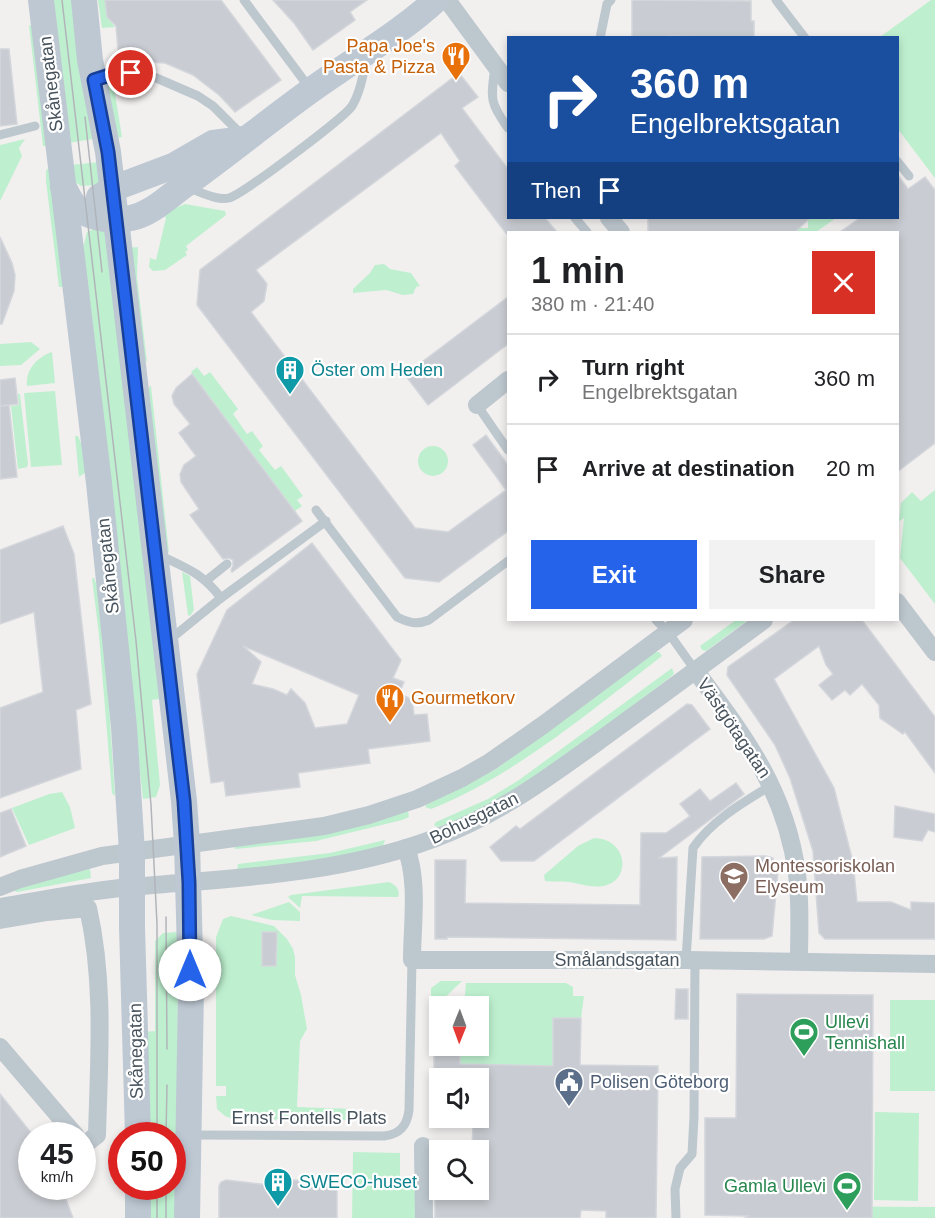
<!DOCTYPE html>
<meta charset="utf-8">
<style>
body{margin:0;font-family:Arial,sans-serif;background:#f2f2f2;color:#202124;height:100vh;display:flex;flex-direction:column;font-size:22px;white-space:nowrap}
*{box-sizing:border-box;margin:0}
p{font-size:20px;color:#757577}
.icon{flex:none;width:33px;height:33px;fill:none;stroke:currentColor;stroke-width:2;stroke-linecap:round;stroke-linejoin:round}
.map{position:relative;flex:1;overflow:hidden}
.details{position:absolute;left:507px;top:231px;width:392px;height:390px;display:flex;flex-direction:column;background:#fff;border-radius:0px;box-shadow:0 3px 9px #0003}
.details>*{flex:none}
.hud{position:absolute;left:507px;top:36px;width:392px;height:183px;border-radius:0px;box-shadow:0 3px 9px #0003;background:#1a4fa0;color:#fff;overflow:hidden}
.needle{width:39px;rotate:181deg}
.controls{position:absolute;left:429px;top:996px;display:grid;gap:12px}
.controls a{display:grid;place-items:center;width:60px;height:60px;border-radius:0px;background:#fff;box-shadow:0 3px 9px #0003;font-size:30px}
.speed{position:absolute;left:18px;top:1122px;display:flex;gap:12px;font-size:30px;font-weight:700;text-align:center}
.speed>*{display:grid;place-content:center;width:78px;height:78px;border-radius:50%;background:#fff;box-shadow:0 3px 9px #0003;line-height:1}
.speed small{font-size:15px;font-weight:400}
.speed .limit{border:9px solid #d22;background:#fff;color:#111}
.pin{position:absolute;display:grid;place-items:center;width:51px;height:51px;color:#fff;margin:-26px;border:3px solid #fff;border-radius:50%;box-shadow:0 2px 6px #0007}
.me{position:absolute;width:66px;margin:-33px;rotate:0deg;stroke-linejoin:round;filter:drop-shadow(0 0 4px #0008)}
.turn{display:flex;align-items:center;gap:21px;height:126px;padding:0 24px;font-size:27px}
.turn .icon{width:78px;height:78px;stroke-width:2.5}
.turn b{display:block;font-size:42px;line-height:51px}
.then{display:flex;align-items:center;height:57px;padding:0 24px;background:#0003;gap:12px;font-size:22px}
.round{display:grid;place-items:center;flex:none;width:63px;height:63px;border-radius:0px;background:#f2f2f2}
.headline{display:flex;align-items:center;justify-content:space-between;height:102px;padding:0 24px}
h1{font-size:36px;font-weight:600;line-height:45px}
.button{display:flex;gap:12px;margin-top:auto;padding:12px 24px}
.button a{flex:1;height:69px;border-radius:0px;background:#2563eb;color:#fff;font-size:24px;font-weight:600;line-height:69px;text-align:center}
.button a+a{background:#f2f2f2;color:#202124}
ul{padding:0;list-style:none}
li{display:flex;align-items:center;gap:18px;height:90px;padding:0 24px;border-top:2px solid #e0e0e0}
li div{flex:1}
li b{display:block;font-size:22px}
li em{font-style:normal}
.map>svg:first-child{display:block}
.green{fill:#bef0cf}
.building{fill:#c9ccd2;stroke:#d3d6db;stroke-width:1.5;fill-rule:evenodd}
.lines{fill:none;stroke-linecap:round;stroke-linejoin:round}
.lane{stroke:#bdc7ce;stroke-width:9}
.street{stroke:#bdc7ce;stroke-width:18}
.secondary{stroke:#bdc8d3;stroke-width:26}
.tram{stroke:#b1b5ba;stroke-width:1.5}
.route-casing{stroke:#184099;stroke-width:15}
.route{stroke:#2563eb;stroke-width:10}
.labels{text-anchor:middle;stroke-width:4.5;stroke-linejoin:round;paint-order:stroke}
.food-label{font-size:18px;fill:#c56008;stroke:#fff;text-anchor:end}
.street-label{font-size:18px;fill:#47535d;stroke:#fff}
.culture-label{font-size:18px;fill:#0d838f;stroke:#fff;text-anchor:start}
.education-label{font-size:18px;fill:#785e54;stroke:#fff;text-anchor:start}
.leisure-label{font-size:18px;fill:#27864d;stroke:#fff;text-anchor:start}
.service-label{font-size:18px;fill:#4e5e75;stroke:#fff;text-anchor:start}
</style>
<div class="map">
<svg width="935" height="1218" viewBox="0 0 935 1218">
<rect width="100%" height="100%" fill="#f2efef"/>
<!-- green -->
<g class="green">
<path d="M50,0H77L99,138L68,143Z"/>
<path d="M98,0H105L107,17L115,27L102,28Z"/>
<path d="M931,0H935V178L897,128V38L880,37Z"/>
<path d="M29,25L33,26L49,146H43Z"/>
<path d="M113,82L122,137L112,139L107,85Z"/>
<path d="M25,139L19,148L22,156L0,201V145Z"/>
<path d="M100,162L99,182L96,185L81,186L74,181L70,165Z"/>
<path d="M49,167L63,287H59L46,181V171Z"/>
<path d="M185,204L225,211L226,215L186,246L188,250L185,252L187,255L165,270L153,271L149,267L150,258L156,260L166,218L164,216L173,209Z"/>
<path d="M808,218H836L816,232H795V228H808Z"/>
<path d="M100,226H108L164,698L152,700L160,785L156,797L143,799L82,252L87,232Z"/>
<path d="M138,247L137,277L147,362L145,360L128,248Z"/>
<path d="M384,264L390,269L411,273L420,286L416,287L413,294L403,295L386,290L353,293V289L370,273L375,265Z"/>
<path d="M31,342L40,349L21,365L0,366V344Z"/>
<path d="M52,352L55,383L27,386C25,370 37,357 52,352Z"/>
<path d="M197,367L204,376L210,372L238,409L233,414L247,434L252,431L263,446L259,450L275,470L281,466L303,496L297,500L302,506L295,511L191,372Z"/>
<path d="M150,386H151L169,553L166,549L148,390Z"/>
<path d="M55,391L62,465L31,467L24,393Z"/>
<path d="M18,394H20L28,464L27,467L18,469L11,406L19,405Z"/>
<path d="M75,436H78L84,450L86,472L79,477Z"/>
<circle cx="433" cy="461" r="15"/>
<path d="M935,490V604L900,558L904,518L899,521L901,503L912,492L921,501Z"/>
<path d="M182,572L190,576L194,610L190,616L188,615Z"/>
<path d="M92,578H94L102,599L115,796L112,793L99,635Z"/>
<path d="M736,620H748L706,651L702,650L700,646Z"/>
<path d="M654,652H659L662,656C592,710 513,777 431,809L425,807L427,804L496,769Z"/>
<path d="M672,668L674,674L668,679C596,733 526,794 442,826L437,827L434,825L436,822L488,799L519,780Z"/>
<path d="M62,792L70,807L75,828L29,845L12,808L49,794Z"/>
<path d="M408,811L409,817L402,820L316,841L235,849V845Z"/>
<path d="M594,838C626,838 632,877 607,885C595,889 581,884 569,882C561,881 553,882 545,881L544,875L578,846Z"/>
<path d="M385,840L383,846L333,859L237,870L238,864L330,853Z"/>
<path d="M90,869L91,878L17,892L13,890L58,876Z"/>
<path d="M389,882C395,884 401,890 398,897L302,896L300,908L288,897L291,895Z"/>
<path d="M289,902L300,912V921L272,920L251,915Z"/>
<path d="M231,916L274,926L287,939L293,949L295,957V975L301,995L307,1029L300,1041L297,1107L354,1109V1117H359V1120L233,1119L225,1116L217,1109L216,1096H226V1086H216V937L223,919Z"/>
<path d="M178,932L177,1218H146V1187L172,1186V1136L146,1135L144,1032L155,1031V941L163,933Z"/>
<path d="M441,981H462L431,1011V988Z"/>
<path d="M466,983H566L573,987V996H584L581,1018H553V1066L460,1064L461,1046H478V1006H464Z"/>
<rect x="890" y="1000" width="45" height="91"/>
<path d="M875,1112L919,1113L918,1201L874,1200Z"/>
<path d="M353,1152L400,1153V1181L421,1182L420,1218H352Z"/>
<path d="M772,1206L935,1207V1218H745Z"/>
</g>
<!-- building -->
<g class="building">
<path d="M105,0H221L281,80L235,112L219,95L193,75L165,63L119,60L116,26L107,17Z"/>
<path d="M273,0H367L350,12L355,20L313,50L294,23Z"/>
<path d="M632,0L751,1V21H754V38L668,36V38H632Z"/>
<path d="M0,49H9L17,124L0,126Z"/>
<path d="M459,73L478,97L462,108L508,169V218H545L557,232H508V236L455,166L460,161L441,133L256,270L267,284L264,301L251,312L415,528L448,532L506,490L473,445L486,435L508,465V531L439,582L405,578L197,305L200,270Z"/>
<path d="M897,174L908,189L925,177L935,190V443L897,472V232H840L860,218H897Z"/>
<path d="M648,218H810L795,232H648Z"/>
<path d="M0,237L12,263L15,275L14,291L2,324H0Z"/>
<path d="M508,297V344L428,405L405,375Z"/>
<path d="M192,374L302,521L232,572L231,570L233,566V560L229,558L223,559L190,515L199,509L181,482L180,474L184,465L196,456L179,433L190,424L174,404L172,396L176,388Z"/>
<path d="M15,378L18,404L0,406V380Z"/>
<path d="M9,405L17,477L0,479V406Z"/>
<path d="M63,526L74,554L91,704L76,710L81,769L0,798V708L43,692L34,612L0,624V550Z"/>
<path d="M312,543L401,660L393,678L404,682L399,694L412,699L414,715L427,714L430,741L368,749L370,763L298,773L300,787L226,796L224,781L211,783L197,674L227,610ZM243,646L359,695L347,724L315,728L305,703L291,689L287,695L273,689L252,684L261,662Z"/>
<path d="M794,620H862L935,717V773L905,732L903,734L880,718L879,705L862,684L850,695L845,690L832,700L819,685L833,674L826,665L819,646L774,679L834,788L853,862L857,902H891L911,910V902L935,903V939H825L819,933L813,851L790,778L775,745L727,675L728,667Z"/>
<path d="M687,704L692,705L710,729L534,861H501L490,847L516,826L520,829Z"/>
<path d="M736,783L744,794L659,858L677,857L676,940L447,937V939H435V860H466L465,903L640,905L641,833H666L690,816L680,804L700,789L710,801Z"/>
<path d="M895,806L935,814V832L928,830L922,841L894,837Z"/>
<path d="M11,809L26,846L0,857V813Z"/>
<path d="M766,856L773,858V870L778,871L772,936L764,939H700L702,857Z"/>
<path d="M262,932H277L276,966H262Z"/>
<path d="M676,989H688V1019H675Z"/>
<path d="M737,994L873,995L872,1218H745L748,1216L705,1215V1118H736Z"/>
<path d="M553,1018H581L580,1065L658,1066L656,1218H606V1211L581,1210L580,1218H435V1190H478L480,1149H472L473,1125H481V1091H478V1078H434V1046H460V1064L553,1066Z"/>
<path d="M0,1094L32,1134V1186H61L73,1218H0Z"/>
<path d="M226,1180L269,1185L278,1189L286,1180H289L334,1181L337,1187V1218H219V1186L221,1182Z"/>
</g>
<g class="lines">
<!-- lane -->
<g class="lane">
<path d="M244,0L311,90"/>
<path d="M776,0L805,38"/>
<path d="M600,38L607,4L611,0"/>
<path d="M495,67C491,98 489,102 508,128"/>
<path d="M97,80L116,73L147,74L198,96L213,106L242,135"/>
<path d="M0,135L35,126"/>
<path d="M897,161L909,176"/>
<path d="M189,188C201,192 217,201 229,198C242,195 345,117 352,106C361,91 364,73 366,57"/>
<path d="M575,218L587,232"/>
<path d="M477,405L508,450"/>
<path d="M316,510L397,617C409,623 417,625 429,620L508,561"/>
<path d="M157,554C186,568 201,572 221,598L168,641"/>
<path d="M207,580L227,564"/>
<path d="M221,598L326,521"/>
<path d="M656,620L668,632L695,670"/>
<path d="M686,960L693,848C711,821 744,802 772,785"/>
<path d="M190,1135L384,1136C400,1134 407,1126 409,1110L412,960"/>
<path d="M676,1218L675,1189L680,1168L692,1154L694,1117L695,961"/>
</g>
<!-- street -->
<g class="street">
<path d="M447,0L508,83"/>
<path d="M609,218L621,232"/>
<path d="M477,405L508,380"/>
<path d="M897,602L935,652"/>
<path d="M695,670C744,736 786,790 797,874C801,903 799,932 799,961"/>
<path d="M406,848C419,882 412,924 412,960H686L935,964"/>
<path d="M0,887L20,879L102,856L324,826L369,815L417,799L462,778L490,762L543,725L684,620"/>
<path d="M0,907C43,900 86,891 130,887C232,878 336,875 433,839C498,815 548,778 603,738C657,699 711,659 764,620"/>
<path d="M0,920L47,912L88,908C105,983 99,1059 97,1135L84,1145L82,1143"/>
<path d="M0,1047L76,1136"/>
<path d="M423,1146L424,1218"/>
</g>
<!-- secondary -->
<g class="secondary">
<path d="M41,0L99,483L124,727L132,852V927L138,1136"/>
<path d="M84,0L90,60L108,152L116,220L184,801L187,844L191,989L187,1218"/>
<path d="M63,186C66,191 68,197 72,202C83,218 112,223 131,218C151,214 168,197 185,185C227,155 267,122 310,91C351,61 398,35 436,0"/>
<path d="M99,197L112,189L173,166L213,143L244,139"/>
<path d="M138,1218V1186"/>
</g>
<!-- tram -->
<g class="tram">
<path d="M62,0L136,641L151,805L157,924V1136"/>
<path d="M85,117L102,272"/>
<path d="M166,917L167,1049"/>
<path d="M166,1136L167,1085"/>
<path d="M157,1218V1186"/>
<path d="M166,1218V1186"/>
</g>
</g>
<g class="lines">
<!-- route casing -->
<g class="route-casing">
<path id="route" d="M131,73H116L94,80L108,152L116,220L184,801L189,883L190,970"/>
</g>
<!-- route -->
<use href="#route" class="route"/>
</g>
<!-- icons -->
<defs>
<g id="restaurant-pin" transform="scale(1.5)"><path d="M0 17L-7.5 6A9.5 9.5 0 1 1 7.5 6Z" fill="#e8710a" stroke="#fff"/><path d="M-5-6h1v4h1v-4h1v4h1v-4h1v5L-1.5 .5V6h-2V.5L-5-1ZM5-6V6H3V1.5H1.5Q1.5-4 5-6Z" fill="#fff"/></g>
<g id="building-pin" transform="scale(1.5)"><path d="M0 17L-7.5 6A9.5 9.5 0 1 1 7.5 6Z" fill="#0f9aa8" stroke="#fff"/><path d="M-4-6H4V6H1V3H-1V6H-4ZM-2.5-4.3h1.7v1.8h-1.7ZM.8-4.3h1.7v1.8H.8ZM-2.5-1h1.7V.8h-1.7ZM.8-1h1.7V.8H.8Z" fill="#fff"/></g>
<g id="school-pin" transform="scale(1.5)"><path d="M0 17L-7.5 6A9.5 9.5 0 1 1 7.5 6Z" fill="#8d6e63" stroke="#fff"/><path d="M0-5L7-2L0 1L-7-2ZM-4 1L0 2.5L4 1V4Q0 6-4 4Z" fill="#fff"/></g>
<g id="stadium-pin" transform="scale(1.5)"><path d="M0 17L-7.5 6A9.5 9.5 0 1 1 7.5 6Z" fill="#2e9e5b" stroke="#fff"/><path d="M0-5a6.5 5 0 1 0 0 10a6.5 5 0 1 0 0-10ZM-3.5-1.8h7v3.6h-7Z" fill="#fff"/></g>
<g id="civic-pin" transform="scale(1.5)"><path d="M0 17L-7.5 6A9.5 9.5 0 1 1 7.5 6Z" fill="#5c6f8a" stroke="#fff"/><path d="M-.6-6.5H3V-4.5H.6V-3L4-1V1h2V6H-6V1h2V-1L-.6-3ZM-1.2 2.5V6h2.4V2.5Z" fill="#fff"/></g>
</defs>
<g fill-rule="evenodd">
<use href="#restaurant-pin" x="456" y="56"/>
<use href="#building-pin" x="290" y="370"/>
<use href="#restaurant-pin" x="390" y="698"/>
<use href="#school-pin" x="734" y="876"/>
<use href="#stadium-pin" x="804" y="1032"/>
<use href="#civic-pin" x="569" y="1082"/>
<use href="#building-pin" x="278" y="1182"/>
<use href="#stadium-pin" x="847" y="1186"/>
</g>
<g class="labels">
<!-- food labels -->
<g class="food-label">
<text x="435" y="52">Papa Joe's<tspan x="435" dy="21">Pasta &amp; Pizza</tspan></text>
<text x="411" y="704" text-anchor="start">Gourmetkorv</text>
</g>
<!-- street labels -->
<g class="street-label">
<text transform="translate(51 84) rotate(-97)" y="6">Skånegatan</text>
<text transform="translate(108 566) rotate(-96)" y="6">Skånegatan</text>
<text transform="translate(734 728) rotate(56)" y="6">Västgötagatan</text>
<text transform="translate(474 818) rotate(-26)" y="6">Bohusgatan</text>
<text x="617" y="966">Smålandsgatan</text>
<text transform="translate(136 1051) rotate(-91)" y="6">Skånegatan</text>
<text x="309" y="1124">Ernst Fontells Plats</text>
</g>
<!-- culture labels -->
<g class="culture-label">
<text x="311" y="376">Öster om Heden</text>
<text x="299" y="1188">SWECO-huset</text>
</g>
<!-- education labels -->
<g class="education-label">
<text x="755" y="872">Montessoriskolan<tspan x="755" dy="21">Elyseum</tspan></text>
</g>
<!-- leisure labels -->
<g class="leisure-label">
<text x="825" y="1028">Ullevi<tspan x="825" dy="21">Tennishall</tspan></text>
<text x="826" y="1192" text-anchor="end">Gamla Ullevi</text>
</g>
<!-- service labels -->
<g class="service-label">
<text x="590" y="1088">Polisen Göteborg</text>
</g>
</g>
</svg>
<div class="controls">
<a><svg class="needle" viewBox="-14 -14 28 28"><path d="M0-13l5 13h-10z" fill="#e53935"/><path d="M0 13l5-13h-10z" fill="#757577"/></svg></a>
<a><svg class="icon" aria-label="sound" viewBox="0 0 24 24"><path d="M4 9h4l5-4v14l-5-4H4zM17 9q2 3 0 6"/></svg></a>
<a><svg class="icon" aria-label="search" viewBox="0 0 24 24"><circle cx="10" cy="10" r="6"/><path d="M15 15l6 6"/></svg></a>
</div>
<div class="speed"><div>45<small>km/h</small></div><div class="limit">50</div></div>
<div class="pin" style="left:131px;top:73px;background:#d93025"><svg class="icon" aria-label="arrive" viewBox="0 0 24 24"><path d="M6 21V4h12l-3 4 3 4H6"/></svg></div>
<svg class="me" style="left:190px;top:970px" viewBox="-20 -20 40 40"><circle r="19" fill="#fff"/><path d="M0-13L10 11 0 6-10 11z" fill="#2563eb"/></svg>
<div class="hud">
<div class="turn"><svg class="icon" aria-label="right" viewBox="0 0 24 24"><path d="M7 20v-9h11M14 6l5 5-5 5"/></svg><div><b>360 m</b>Engelbrektsgatan</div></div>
<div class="then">Then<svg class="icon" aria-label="arrive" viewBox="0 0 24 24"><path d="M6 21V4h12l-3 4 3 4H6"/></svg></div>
</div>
<section class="details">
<div class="headline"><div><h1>1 min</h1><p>380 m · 21:40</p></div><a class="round" style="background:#d93025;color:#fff"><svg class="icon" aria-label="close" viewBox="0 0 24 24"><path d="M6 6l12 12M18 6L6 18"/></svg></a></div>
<ul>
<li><svg class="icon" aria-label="right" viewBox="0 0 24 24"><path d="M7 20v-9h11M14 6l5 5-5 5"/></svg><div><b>Turn right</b><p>Engelbrektsgatan</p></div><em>360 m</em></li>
<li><svg class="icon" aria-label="arrive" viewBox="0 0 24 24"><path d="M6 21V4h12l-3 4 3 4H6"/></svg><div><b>Arrive at destination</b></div><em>20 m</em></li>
</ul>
<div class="button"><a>Exit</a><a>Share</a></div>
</section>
</div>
